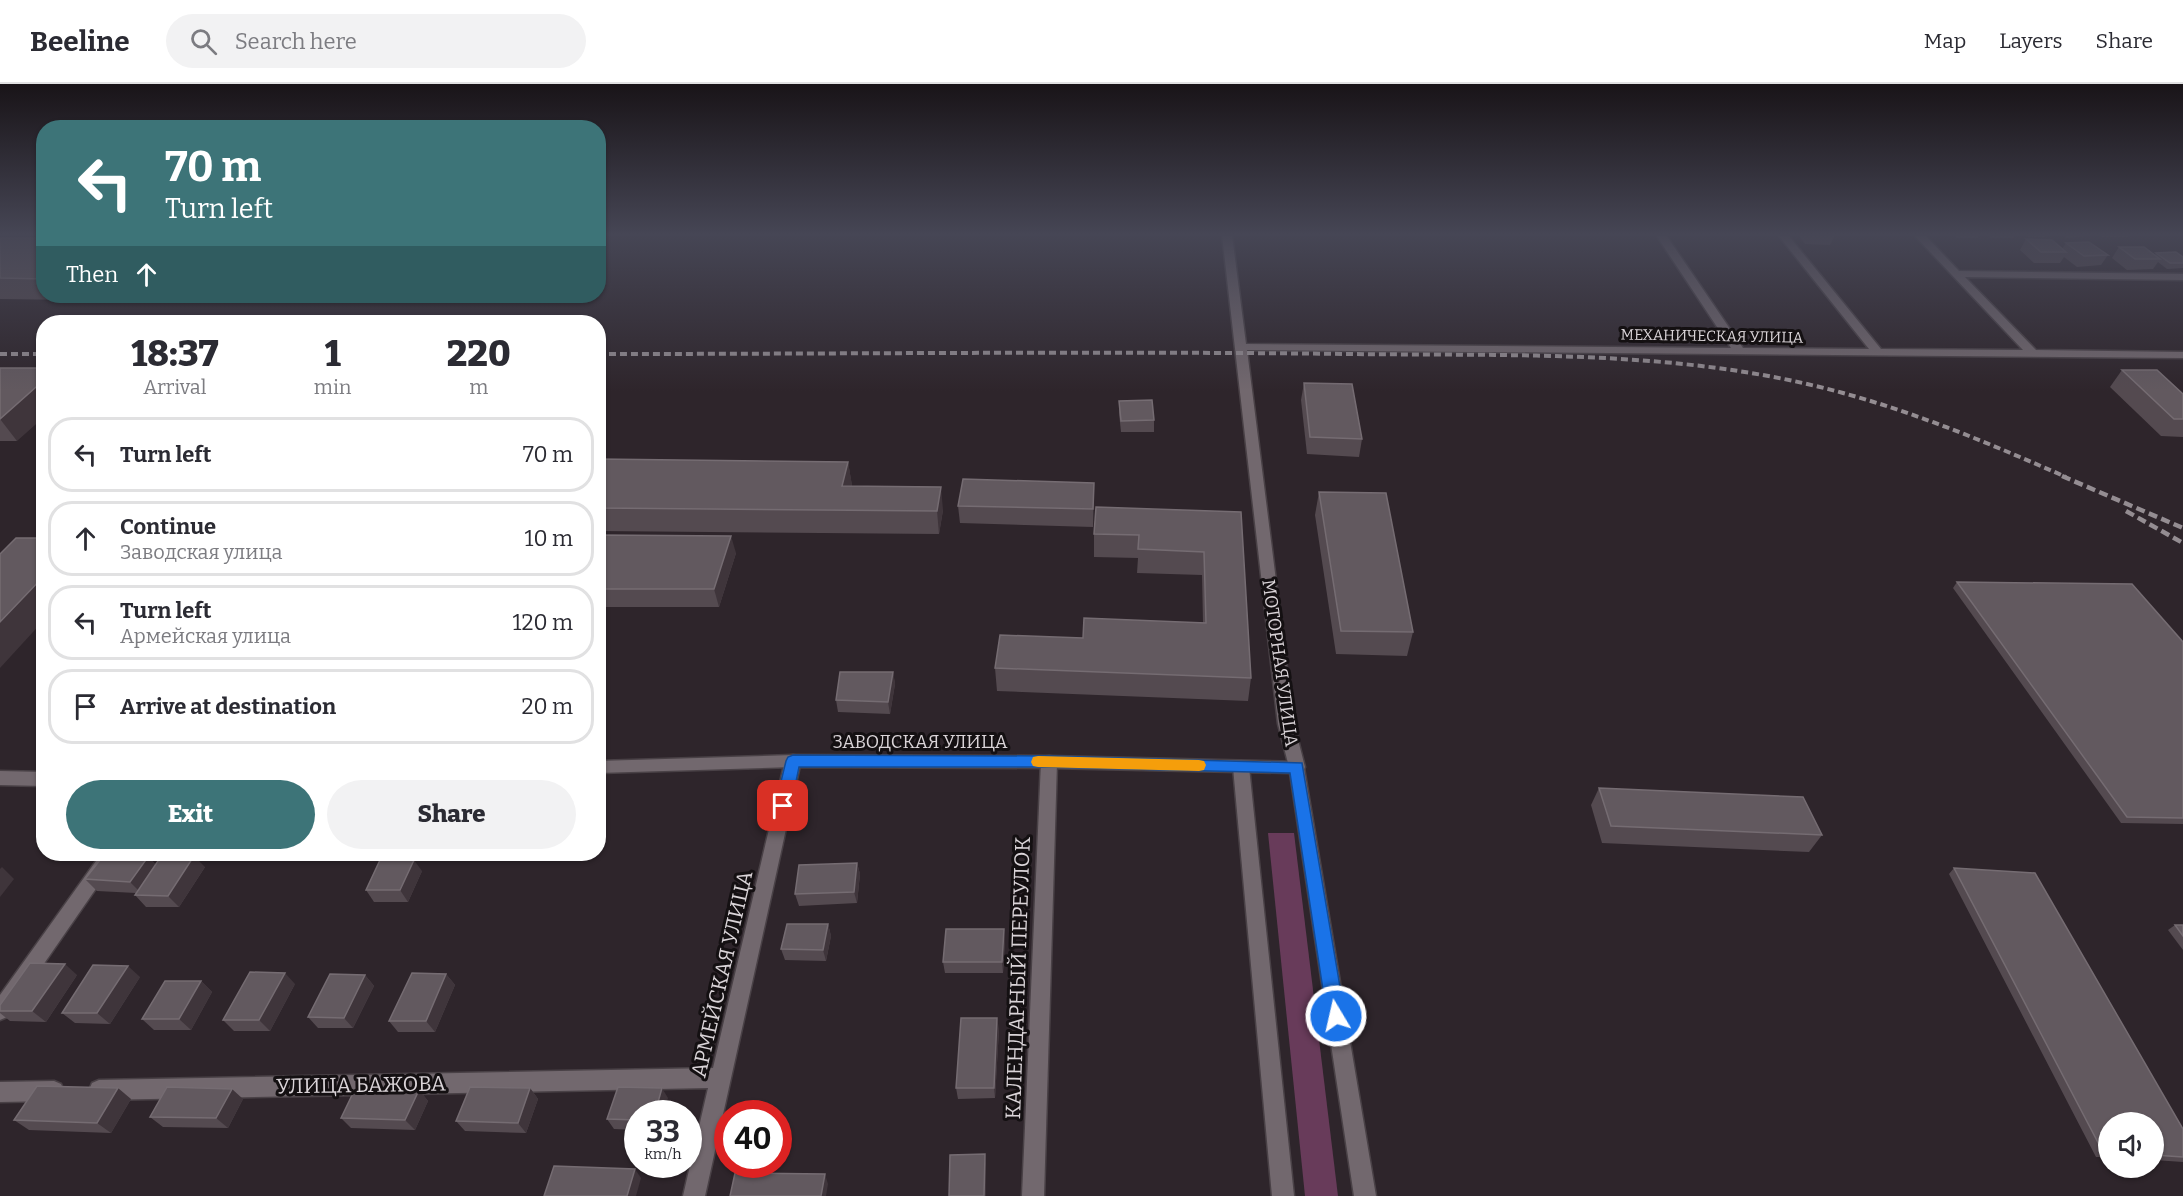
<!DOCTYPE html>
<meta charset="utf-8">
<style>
body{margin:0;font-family:Bitter,serif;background:#f2f2f3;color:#2b2b33;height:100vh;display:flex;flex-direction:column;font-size:22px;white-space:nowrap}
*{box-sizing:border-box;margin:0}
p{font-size:20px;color:#7c7c81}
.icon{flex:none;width:33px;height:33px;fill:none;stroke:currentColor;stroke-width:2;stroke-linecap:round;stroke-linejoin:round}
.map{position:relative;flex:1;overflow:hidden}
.drawer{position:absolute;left:36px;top:231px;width:570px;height:546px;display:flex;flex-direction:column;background:#fff;border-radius:24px;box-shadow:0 2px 4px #0004}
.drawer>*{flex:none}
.top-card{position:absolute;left:36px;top:36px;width:570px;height:183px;border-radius:24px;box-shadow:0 2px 4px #0004;background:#3d7478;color:#fff;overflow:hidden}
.buttons{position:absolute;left:2098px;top:1028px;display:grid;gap:12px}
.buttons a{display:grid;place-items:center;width:66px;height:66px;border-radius:50%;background:#fff;box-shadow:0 2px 4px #0004;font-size:30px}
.speed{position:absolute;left:624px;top:1016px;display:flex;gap:12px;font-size:30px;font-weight:700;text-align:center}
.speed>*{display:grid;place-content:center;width:78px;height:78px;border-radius:50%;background:#fff;box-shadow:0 2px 4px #0004;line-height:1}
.speed small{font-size:15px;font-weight:400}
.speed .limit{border:9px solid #d22;background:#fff;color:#111}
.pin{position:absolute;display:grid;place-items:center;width:51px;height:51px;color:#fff;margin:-26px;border-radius:12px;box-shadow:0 3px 9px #0006}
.me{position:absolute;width:66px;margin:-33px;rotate:351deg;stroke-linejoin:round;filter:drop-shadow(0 0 4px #0008)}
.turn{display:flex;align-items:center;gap:21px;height:126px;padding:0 30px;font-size:27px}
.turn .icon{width:78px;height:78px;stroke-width:2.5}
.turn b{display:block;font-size:42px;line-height:51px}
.then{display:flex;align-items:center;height:57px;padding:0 30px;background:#0003;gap:12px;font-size:22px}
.eta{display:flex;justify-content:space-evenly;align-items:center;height:102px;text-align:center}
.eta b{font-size:36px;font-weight:800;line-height:42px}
.button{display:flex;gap:12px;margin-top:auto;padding:12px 30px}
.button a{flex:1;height:69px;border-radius:36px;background:#3d7478;color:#fff;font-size:24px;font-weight:800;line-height:69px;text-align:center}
.button a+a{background:#f2f2f3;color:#2b2b33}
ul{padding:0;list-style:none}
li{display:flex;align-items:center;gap:18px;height:75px;margin:0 12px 9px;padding:0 18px;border:3px solid #e1e1e2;border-radius:24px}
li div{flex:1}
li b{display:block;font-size:22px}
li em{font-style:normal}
header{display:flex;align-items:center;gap:36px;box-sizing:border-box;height:84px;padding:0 30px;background:#fff;border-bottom:2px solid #e1e1e2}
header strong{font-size:28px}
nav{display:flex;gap:33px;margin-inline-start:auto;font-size:21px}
.search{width:420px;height:54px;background:#f2f2f3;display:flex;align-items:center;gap:15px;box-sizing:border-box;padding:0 21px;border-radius:33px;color:#7c7c81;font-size:22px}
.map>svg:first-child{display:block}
.green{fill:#683b5a}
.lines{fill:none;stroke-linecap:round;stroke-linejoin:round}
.street-casing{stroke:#494146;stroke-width:3}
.secondary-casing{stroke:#494146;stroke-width:3}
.street{fill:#72686e;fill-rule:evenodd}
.secondary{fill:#72686e;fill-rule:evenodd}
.rail-far1{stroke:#948d92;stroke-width:4;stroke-dasharray:7 4;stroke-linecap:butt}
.rail{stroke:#948d92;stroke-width:4.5;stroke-dasharray:9 4.5;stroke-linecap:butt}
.wall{fill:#544a50}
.shaded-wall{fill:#3f353b}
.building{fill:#62595f;stroke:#756c72;stroke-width:1.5}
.route{fill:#1a73e8;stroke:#114b97;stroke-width:1.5}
.slow{fill:#f59e0b}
.labels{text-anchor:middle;stroke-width:6;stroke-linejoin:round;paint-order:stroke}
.far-street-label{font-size:15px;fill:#dad4d8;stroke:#141012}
.street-label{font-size:18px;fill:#dad4d8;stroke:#141012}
.near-street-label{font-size:21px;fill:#dad4d8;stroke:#141012}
</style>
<header>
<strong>Beeline</strong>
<div class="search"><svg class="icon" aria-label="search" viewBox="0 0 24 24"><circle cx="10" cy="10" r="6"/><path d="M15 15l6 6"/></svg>Search here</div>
<nav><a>Map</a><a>Layers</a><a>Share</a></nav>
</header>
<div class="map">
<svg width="2183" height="1112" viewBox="0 0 2183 1112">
<rect width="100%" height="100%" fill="#2e252b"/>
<!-- green -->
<path class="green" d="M1268,749H1294L1338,1112H1305Z"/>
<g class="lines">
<!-- street casing -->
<g class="street-casing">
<g id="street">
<path d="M1222,151H1232L1246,260L1731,264L1656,151H1666L1743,264L1869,265L1778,151H1788L1881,265L2023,266L1914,151H1925L1959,187L2183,190V196L1965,193L2036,266L2183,268V274L1247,266L1294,640L1305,683L1303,688L1297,689L1291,688L1289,683L1278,640Z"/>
<path d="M793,671L799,672L801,677L705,1112H683L708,1004L99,1016L92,1013L89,1006L92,999L99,996L713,984L785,677L787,672Z"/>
<path d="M1049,672L1055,673L1057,678L1044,1112H1022L1041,678L1043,673Z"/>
<path d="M1241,677L1247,678L1249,683L1294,1112H1272L1233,683L1235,678Z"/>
<path d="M101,770H120L7,933L0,936V911Z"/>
<path d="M54,997L61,1000L64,1007L61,1014L54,1017L0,1018V998Z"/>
</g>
</g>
<!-- secondary casing -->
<g class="secondary-casing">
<g id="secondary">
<path d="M793,671L1049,672L1303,678L1376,1112H1354L1290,689L1049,684L793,683L598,689V677Z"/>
<path d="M0,687L44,688V702L0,701Z"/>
</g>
</g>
<!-- street -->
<use href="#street" class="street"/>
<!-- secondary -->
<use href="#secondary" class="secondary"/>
<!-- rail-far1 -->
<g class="rail-far1">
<path d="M0,270H44"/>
<path d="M598,270C849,270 1101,267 1352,270C1516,272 1683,265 1843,309C1920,330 1993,361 2066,393"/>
</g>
<!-- rail -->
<g class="rail">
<path d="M2062,392L2183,444"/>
<path d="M2126,427L2183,459"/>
</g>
</g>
<!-- wall -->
<g class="wall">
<path d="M1798,151H1835L1830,161L1805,160Z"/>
<path d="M1954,151H1979L1978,154H1957Z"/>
<path d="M1988,151H2015L2013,154H1991Z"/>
<path d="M2024,151H2047L2046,153H2026Z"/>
<path d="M2062,151H2089V152L2066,154Z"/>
<path d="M2099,151H2129L2128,153H2101Z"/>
<path d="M2136,151H2162L2138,152Z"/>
<path d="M0,154H44V212H152L146,217L0,215Z"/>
<path d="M2026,155L2062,165L2066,159L2108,171L2101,181L2077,183L2064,173L2060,179H2034L2020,166Z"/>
<path d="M2119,163L2155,171L2156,169L2183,173V184L2167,185L2158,178L2153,185L2127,186L2112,174Z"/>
<path d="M0,284L17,357H0Z"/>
<path d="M2122,286L2183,310V353L2161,352L2110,303Z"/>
<path d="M1304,299L1362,355L1359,373L1307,370L1301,316Z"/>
<path d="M1119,317L1154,336V348H1121L1119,329Z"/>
<path d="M598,375L848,378L852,402L943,426L939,450L598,447Z"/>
<path d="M1094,399L1093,443L960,439L958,422Z"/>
<path d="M1319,408L1413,548L1407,572L1336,570L1315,431Z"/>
<path d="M1241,428L1251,594L1248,617L997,607L995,584L1083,554L1203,539L1202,491L1137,489L1138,474L1094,473V450Z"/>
<path d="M598,451L736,469L719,523H598Z"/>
<path d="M1957,498L2183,558V740L2121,739L1953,504Z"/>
<path d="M893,588L895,600L890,630L838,628L836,616Z"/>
<path d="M1599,704L1822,751L1809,768L1602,759L1591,721Z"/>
<path d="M148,773L156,781L205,783L179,823H146L135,811L136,809L97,807L85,795Z"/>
<path d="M857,779L860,790L857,819L799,822L795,810Z"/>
<path d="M1954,784L2183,1045V1078L2154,1076V1038H2109V1073H2096L1949,790Z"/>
<path d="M422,787L408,818H374L366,806Z"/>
<path d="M828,840L831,852L826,877L785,876L781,865Z"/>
<path d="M2175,841H2183V866L2168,846Z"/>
<path d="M1005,856L1003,889H945L943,878Z"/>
<path d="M446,890L455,901L435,948H398L389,937Z"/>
<path d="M77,891L46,938L10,937L0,929V921Z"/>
<path d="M365,891L374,902L353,944H318L308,933Z"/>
<path d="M140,893L110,940L75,939L62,929Z"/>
<path d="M201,897L212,908L191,946H154L142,935Z"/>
<path d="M295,900L270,947H234L223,936Z"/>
<path d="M999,945L995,1014L958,1015L956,1004Z"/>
<path d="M530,1004L538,1015L526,1049L465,1047L456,1037Z"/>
<path d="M419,1006L428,1017L415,1046L351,1044L341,1034Z"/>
<path d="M668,1014L638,1029V1046L614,1045L607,1035Z"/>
<path d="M131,1015L111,1049L29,1046L14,1036Z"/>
<path d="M243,1015L228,1044L163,1043L150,1033Z"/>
</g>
<!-- shaded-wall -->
<g class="shaded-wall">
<path d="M142,212H152L146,217Z"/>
<path d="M44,296V333L17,357L0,335Z"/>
<path d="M848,378L852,401L846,425L842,402Z"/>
<path d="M1094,399V416L1093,443V425Z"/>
<path d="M941,403L943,426L939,450L937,427Z"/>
<path d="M731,452L736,469L719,523L714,505Z"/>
<path d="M44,492V536L0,584V538Z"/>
<path d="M893,588L895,600L890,630L888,618Z"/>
<path d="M194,772L205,783L179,823L168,812Z"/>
<path d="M148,773L159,785L142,810L130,798Z"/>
<path d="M414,776L422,787L408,818L400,806Z"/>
<path d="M857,779L860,790L857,819L854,808Z"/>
<path d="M2,783L14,795L0,813V785Z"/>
<path d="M828,840L831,852L826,877L823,866Z"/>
<path d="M1004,845L1005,856L1003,889L1002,878Z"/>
<path d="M65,880L77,891L46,938L32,927Z"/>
<path d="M128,882L140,893L110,940L97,929Z"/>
<path d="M285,889L295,900L270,947L259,936Z"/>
<path d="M446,890L455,901L435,948L426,937Z"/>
<path d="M365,891L374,902L353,944L344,934Z"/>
<path d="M201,897L212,908L191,946L179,935Z"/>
<path d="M997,934L999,945L995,1014L994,1004Z"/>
<path d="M118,1004L131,1015L111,1049L97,1039Z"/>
<path d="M530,1004L538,1015L526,1049L518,1039Z"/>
<path d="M662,1004L668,1014L664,1029H655Z"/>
<path d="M232,1005L243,1015L228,1044L216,1034Z"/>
<path d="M419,1006L428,1017L415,1046L405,1036Z"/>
<path d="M985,1070L986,1079V1112H984Z"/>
<path d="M635,1085L641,1094L636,1112H627Z"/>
<path d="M825,1090L828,1100L826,1112H821Z"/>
</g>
<!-- building -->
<g class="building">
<path d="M0,154H44V195L0,194Z"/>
<path d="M2026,155L2052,156L2066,168H2041Z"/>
<path d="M2089,158L2108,171L2084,172L2066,159Z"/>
<path d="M2119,163H2144L2160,175H2135Z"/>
<path d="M2176,168L2183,173V179H2170L2156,169Z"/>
<path d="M0,284H44V296L0,335Z"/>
<path d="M2122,286H2157L2183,310V335H2174Z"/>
<path d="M1304,299L1352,300L1362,355L1310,353Z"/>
<path d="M1152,316L1154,336L1121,337L1119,317Z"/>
<path d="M598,375L848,378L842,402L941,403L937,427L598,424Z"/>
<path d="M963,395L1094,399L1093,425L958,422Z"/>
<path d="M1319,408L1386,409L1413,548L1341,547Z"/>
<path d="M1096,423L1241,428L1251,594L995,584L1000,551L1083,554L1084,534L1206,539L1204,468L1138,465L1139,451L1094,450Z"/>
<path d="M598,451L731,452L714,505H598Z"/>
<path d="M16,454H44V492L0,538V470Z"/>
<path d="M1957,498L2132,500L2183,558V734L2127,733Z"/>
<path d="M840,588H893L888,618L836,616Z"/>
<path d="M1599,704L1803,713L1822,751L1611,742Z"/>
<path d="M104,771L148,773L130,798L85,795Z"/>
<path d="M162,771L194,772L168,812L135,811Z"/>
<path d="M380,776H414L400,806H366Z"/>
<path d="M857,779L854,808L795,810L799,781Z"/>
<path d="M1954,784L2035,789L2183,1045V1073L2154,1071V1038H2109V1068H2103Z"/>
<path d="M787,840H828L823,866L781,865Z"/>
<path d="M2175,841H2183V852Z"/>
<path d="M946,845H1004L1002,878H943Z"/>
<path d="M30,879L65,880L32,927H0V921Z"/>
<path d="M93,881L128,882L97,929H62Z"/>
<path d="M250,888L285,889L259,936H223Z"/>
<path d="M412,889L446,890L426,937H389Z"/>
<path d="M330,890L365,891L344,934L308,933Z"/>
<path d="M165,897H201L179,935H142Z"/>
<path d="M961,934H997L994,1004H956Z"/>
<path d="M37,1002L118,1004L97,1039L14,1036Z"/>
<path d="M167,1003L232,1005L216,1034L150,1033Z"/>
<path d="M470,1003L530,1004L518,1039L456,1037Z"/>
<path d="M618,1003L662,1004L655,1029H638V1036L607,1035Z"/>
<path d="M355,1005L419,1006L405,1036L341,1034Z"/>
<path d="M985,1070L984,1112H949L950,1071Z"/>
<path d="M554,1082L635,1085L627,1112H544Z"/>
<path d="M735,1089L825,1090L821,1112H730Z"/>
</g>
<!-- sky -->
<linearGradient id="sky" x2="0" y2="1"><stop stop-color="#191418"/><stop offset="0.49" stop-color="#464655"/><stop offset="1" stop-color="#464655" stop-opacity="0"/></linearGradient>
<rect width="2183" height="307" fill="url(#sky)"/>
<!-- route -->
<path class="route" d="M793,671L1049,672L1302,679L1345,932L1343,937L1336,940L1330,937L1327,932L1290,689L1049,683H799L791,722L788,727L783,728L777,727L775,722L786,677L788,673Z"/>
<!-- slow -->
<path class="slow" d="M1038,672L1199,676L1204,677L1206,681L1204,686L1199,687L1038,683L1033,682L1031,678L1033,673Z"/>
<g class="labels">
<!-- far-street labels -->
<g class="far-street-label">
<text transform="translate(1712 252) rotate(1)" y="5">МЕХАНИЧЕСКАЯ УЛИЦА</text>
</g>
<!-- street labels -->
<g class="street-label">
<text transform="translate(1280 579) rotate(82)" y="6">МОТОРНАЯ УЛИЦА</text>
<text x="920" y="664">ЗАВОДСКАЯ УЛИЦА</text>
</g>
<!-- near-street labels -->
<g class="near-street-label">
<text transform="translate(722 890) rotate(-77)" y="7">АРМЕЙСКАЯ УЛИЦА</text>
<text transform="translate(1018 894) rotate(-88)" y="7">КАЛЕНДАРНЫЙ ПЕРЕУЛОК</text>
<text transform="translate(361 1001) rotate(-1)" y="7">УЛИЦА БАЖОВА</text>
</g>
</g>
</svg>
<div class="buttons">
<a><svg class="icon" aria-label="sound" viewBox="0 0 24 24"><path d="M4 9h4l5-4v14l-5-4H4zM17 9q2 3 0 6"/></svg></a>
</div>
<div class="speed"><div>33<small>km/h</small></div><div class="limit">40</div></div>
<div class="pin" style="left:783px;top:722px;background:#d93025"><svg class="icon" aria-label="arrive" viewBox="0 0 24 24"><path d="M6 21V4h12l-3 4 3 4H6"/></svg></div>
<svg class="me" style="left:1336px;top:932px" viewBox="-20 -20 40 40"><circle r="17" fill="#1a73e8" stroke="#fff" stroke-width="3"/><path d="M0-11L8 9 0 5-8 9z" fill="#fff"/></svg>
<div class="top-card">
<div class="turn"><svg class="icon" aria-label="left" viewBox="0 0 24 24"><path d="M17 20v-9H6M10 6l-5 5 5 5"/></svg><div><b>70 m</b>Turn left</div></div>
<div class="then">Then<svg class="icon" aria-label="ahead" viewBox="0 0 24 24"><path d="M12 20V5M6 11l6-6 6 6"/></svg></div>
</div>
<section class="drawer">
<div class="eta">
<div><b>18:37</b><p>Arrival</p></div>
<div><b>1</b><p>min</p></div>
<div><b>220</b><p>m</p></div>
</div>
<ul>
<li><svg class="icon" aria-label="left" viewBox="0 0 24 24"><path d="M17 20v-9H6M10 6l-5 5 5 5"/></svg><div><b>Turn left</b></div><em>70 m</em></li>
<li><svg class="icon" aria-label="ahead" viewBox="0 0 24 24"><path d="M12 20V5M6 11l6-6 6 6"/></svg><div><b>Continue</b><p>Заводская улица</p></div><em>10 m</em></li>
<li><svg class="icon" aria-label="left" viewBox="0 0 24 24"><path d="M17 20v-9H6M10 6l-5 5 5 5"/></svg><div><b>Turn left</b><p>Армейская улица</p></div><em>120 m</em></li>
<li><svg class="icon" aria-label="arrive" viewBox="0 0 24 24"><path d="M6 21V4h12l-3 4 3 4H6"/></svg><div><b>Arrive at destination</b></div><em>20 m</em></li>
</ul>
<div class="button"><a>Exit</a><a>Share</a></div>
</section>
</div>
